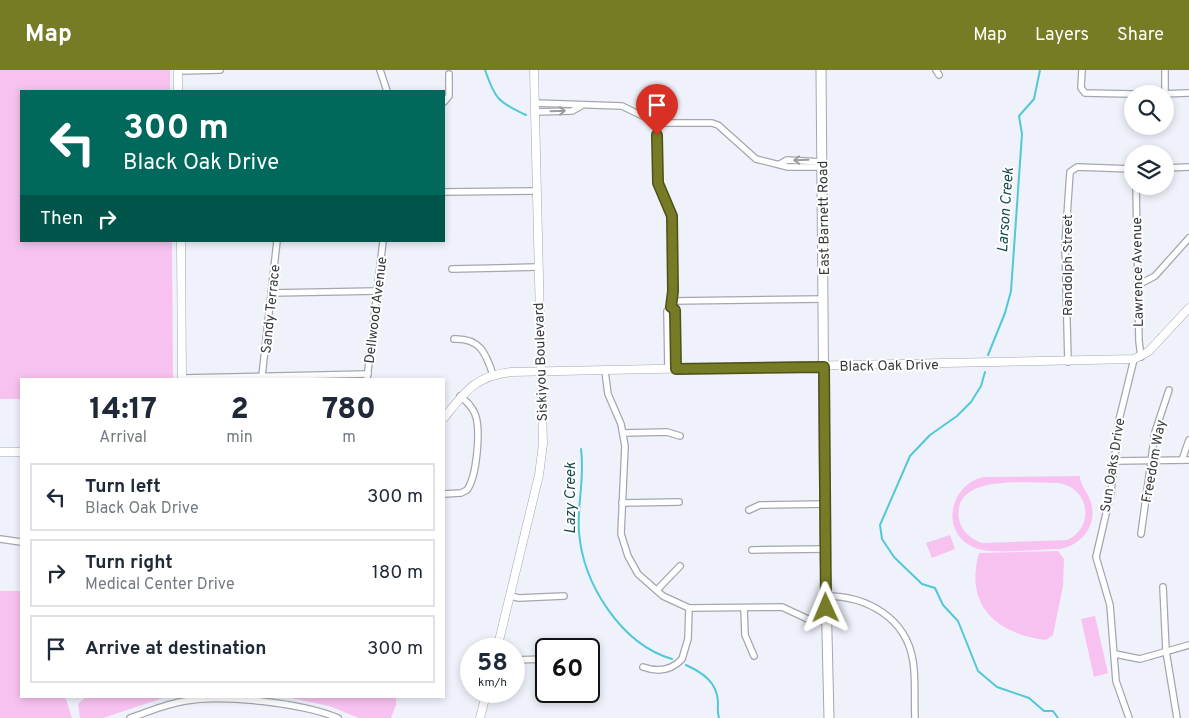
<!DOCTYPE html>
<style>
body{margin:0;font-family:Overpass,sans-serif;background:#f2f2f3;color:#1f2937;height:100vh;display:flex;flex-direction:column;font-size:19px;white-space:nowrap}
*{box-sizing:border-box;margin:0}
p{font-size:16px;color:#747a83}
.icon{flex:none;width:28px;height:28px;fill:none;stroke:currentColor;stroke-width:2;stroke-linecap:round;stroke-linejoin:round}
.map{position:relative;flex:1;overflow:hidden}
.details{position:absolute;left:20px;top:308px;width:425px;height:320px;display:flex;flex-direction:column;background:#fff;border-radius:0px;box-shadow:0 2px 8px #0003}
.details>*{flex:none}
.hud{position:absolute;left:20px;top:20px;width:425px;height:152px;border-radius:0px;box-shadow:0 2px 8px #0003;background:#00695c;color:#fff;overflow:hidden}
.buttons{position:absolute;left:1124px;top:15px;display:grid;gap:10px}
.buttons a{display:grid;place-items:center;width:50px;height:50px;border-radius:50%;background:#fff;box-shadow:0 2px 8px #0003;font-size:25px}
.speed{position:absolute;left:460px;top:568px;display:flex;gap:10px;font-size:25px;font-weight:700;text-align:center}
.speed>*{display:grid;place-content:center;width:65px;height:65px;border-radius:50%;background:#fff;box-shadow:0 2px 8px #0003;line-height:1}
.speed small{font-size:12px;font-weight:400}
.speed .limit{border:2px solid #111;border-radius:8px;background:#fff;color:#111}
.pin{position:absolute;display:grid;place-items:center;width:42px;height:42px;color:#fff;margin:-51px -21px;border-radius:50% 50% 50% 0;rotate:-45deg;box-shadow:0 0 5px #0007}
.pin .icon{rotate:45deg}
.me{position:absolute;width:55px;margin:-28px;rotate:359deg;stroke-linejoin:round;filter:drop-shadow(0 0 4px #0008)}
.turn{display:flex;align-items:center;gap:18px;height:105px;padding:0 20px;font-size:22px}
.turn .icon{width:65px;height:65px;stroke-width:2.5}
.turn b{display:block;font-size:35px;line-height:42px}
.then{display:flex;align-items:center;height:48px;padding:0 20px;background:#0003;gap:10px;font-size:19px}
.eta{display:flex;justify-content:space-evenly;align-items:center;height:85px;text-align:center}
.eta b{font-size:30px;font-weight:800;line-height:35px}
ul{padding:0;list-style:none}
li{display:flex;align-items:center;gap:15px;height:68px;margin:0 10px 8px;padding:0 10px;border:2px solid #e0e1e3;border-radius:0px}
li div{flex:1}
li b{display:block;font-size:19px}
li em{font-style:normal}
header{display:flex;align-items:center;gap:30px;box-sizing:border-box;height:70px;padding:0 25px;background:#767b25;color:#fff}
header strong{font-size:24px}
nav{display:flex;gap:28px;margin-inline-start:auto;font-size:18px}
.map>svg:first-child{display:block}
.green{fill:#f8c2f0;fill-rule:evenodd}
.lines{fill:none;stroke-linecap:round;stroke-linejoin:round}
.stream{stroke:#52c8d7;stroke-width:2}
.minor-casing{stroke:#a4a7af;stroke-width:8}
.tertiary-casing{stroke:#a4a7af;stroke-width:9}
.primary-casing{stroke:#a4a7af;stroke-width:11}
.minor{stroke:#fff;stroke-width:5.5}
.tertiary{stroke:#fff;stroke-width:8}
.primary{stroke:#fff;stroke-width:9}
.oneway{stroke:#9c9c9e}
.route-casing{stroke:#4d5018;stroke-width:12}
.route{stroke:#767b25;stroke-width:9}
.labels{text-anchor:middle;stroke-width:4;stroke-linejoin:round;paint-order:stroke}
.street-label{font-size:14px;fill:#38393c;stroke:#fff}
.water-label{font-size:15px;font-style:italic;fill:#154a50;stroke:#fff}
</style>
<header>
<strong>Map</strong>
<nav><a>Map</a><a>Layers</a><a>Share</a></nav>
</header>
<div class="map">
<svg width="1189" height="648" viewBox="0 0 1189 648">
<rect width="100%" height="100%" fill="#eff2fb"/>
<!-- green -->
<g class="green">
<path d="M0,0H170V21H21V171H172L173,309H21V329H0Z"/>
<path d="M1080,406C1080,416 1087,420 1090,430C1099,453 1083,475 1060,479C1039,479 993,485 975,478C939,464 949,414 984,407ZM1058,413C1089,417 1096,457 1067,470L982,473C971,469 961,461 959,449C952,402 1030,414 1058,413Z"/>
<path d="M950,465L955,479L932,488L926,473Z"/>
<path d="M1058,481L1064,489L1063,516L1053,565L1046,570C997,564 964,536 979,483Z"/>
<path d="M0,521H21V626H65L72,648H0Z"/>
<path d="M1095,546L1108,603L1094,607L1081,549Z"/>
<path d="M87,626H169L103,648H80L78,634Z"/>
<path d="M282,626H396V635L391,648H359L329,636Z"/>
</g>
<g class="lines">
<!-- stream -->
<g class="stream">
<path d="M485,0C495,29 498,32 526,45"/>
<path d="M988,285L1005,243L1011,221L1022,64L1019,46L1034,29L1040,0"/>
<path d="M985,302L981,316L971,332L957,346L930,365L910,386L880,455L882,469L894,487L922,514L935,518L943,535L958,551L978,601L997,617L1029,628L1044,641H1053L1058,648"/>
<path d="M581,379C585,409 577,433 579,462C583,514 621,574 672,589"/>
<path d="M686,595C703,603 717,612 718,632C718,638 717,642 719,648"/>
</g>
<!-- minor casing -->
<g class="minor-casing">
<g id="minor">
<path d="M380,0L387,21"/>
<path d="M936,0L939,5"/>
<path d="M1082,0L1081,18L1085,23L1132,24"/>
<path d="M1165,0V24"/>
<path d="M178,1L220,0"/>
<path d="M1159,24L1189,23"/>
<path d="M444,32L449,26V4"/>
<path d="M535,33L622,36L657,53H712L718,55L756,89L788,97H822"/>
<path d="M535,42L572,41L581,36"/>
<path d="M657,53L658,113L672,146L673,221L672,235L667,241L668,299"/>
<path d="M780,94L787,90L822,92"/>
<path d="M1165,98L1189,97"/>
<path d="M1136,116L1139,271L1141,287"/>
<path d="M444,122L536,121"/>
<path d="M452,199L537,197"/>
<path d="M1138,215L1155,206L1189,168"/>
<path d="M271,223L378,221"/>
<path d="M672,231L823,229"/>
<path d="M671,237L675,241L676,299"/>
<path d="M454,269C480,268 486,283 493,305"/>
<path d="M1068,292L1065,175L1070,102L1077,97L1132,99"/>
<path d="M605,301L608,324L621,354L625,376L621,464L628,486L638,504L663,526L689,538L782,537L810,550L826,551"/>
<path d="M262,306L277,171"/>
<path d="M182,308L368,304"/>
<path d="M367,309L383,171"/>
<path d="M624,363L667,362L680,366"/>
<path d="M1182,390L1189,370"/>
<path d="M1114,391L1189,390"/>
<path d="M444,424L461,423L467,420C477,406 481,359 475,344C472,336 466,331 460,326"/>
<path d="M622,433L679,432"/>
<path d="M749,440L760,435L826,434"/>
<path d="M1141,464L1155,362L1169,320"/>
<path d="M0,469L21,472"/>
<path d="M752,480L825,479"/>
<path d="M1163,517L1166,581L1177,648"/>
<path d="M657,520L680,496"/>
<path d="M510,526L519,528L564,526"/>
<path d="M826,526C866,526 906,547 913,591C916,609 914,629 915,648"/>
<path d="M744,538L745,565L754,586"/>
<path d="M1115,584L1140,589L1189,575"/>
<path d="M514,590L546,589"/>
<path d="M643,597C657,602 671,601 682,589L688,569L689,538"/>
<path d="M130,648C148,642 166,634 185,631C223,624 302,633 338,648"/>
<path d="M1129,648L1116,611L1110,535L1096,487L1111,422L1119,350L1134,289"/>
</g>
</g>
<!-- tertiary casing -->
<g class="tertiary-casing">
<g id="tertiary">
<path d="M178,0V21"/>
<path d="M181,171L182,309"/>
<path d="M444,348C465,322 475,306 511,302L1134,289L1148,282L1189,238"/>
<path d="M0,382H21"/>
<path d="M497,579L539,405L543,374L534,0"/>
<path d="M480,648L487,621"/>
</g>
</g>
<!-- primary casing -->
<g class="primary-casing">
<path id="primary" d="M821,0L825,479L829,648"/>
</g>
<!-- minor -->
<use href="#minor" class="minor"/>
<!-- tertiary -->
<use href="#tertiary" class="tertiary"/>
<!-- primary -->
<use href="#primary" class="primary"/>
</g>
<!-- one-way arrows -->
<defs><path id="oneway-shaft" d="M-6 0H5M1.5-3L5.5 0L1.5 3" fill="none" stroke-width="1.6" stroke-linecap="round" stroke-linejoin="round" transform="scale(1.25)"/></defs>
<g class="oneway">
<use href="#oneway-shaft" transform="translate(558 41) rotate(-2)"/>
<use href="#oneway-shaft" transform="translate(801 90) rotate(178)"/>
</g>
<g class="lines">
<!-- route casing -->
<g class="route-casing">
<path id="route" d="M657,65L658,113L672,146L673,221L671,237L675,240L676,299L824,297L826,538"/>
</g>
<!-- route -->
<use href="#route" class="route"/>
</g>
<g class="labels">
<!-- street labels -->
<g class="street-label">
<text transform="translate(823 148) rotate(-91)" y="5">East Barnett Road</text>
<text transform="translate(1067 195) rotate(-90)" y="5">Randolph Street</text>
<text transform="translate(1137 202) rotate(-91)" y="5">Lawrence Avenue</text>
<text transform="translate(270 239) rotate(-84)" y="5">Sandy Terrace</text>
<text transform="translate(375 240) rotate(-83)" y="5">Dellwood Avenue</text>
<text transform="translate(540 292) rotate(-92)" y="5">Siskiyou Boulevard</text>
<text transform="translate(889 295) rotate(-1)" y="5">Black Oak Drive</text>
<text transform="translate(1153 391) rotate(-80)" y="5">Freedom Way</text>
<text transform="translate(1112 395) rotate(-81)" y="5">Sun Oaks Drive</text>
</g>
<!-- water labels -->
<g class="water-label">
<text transform="translate(1005 140) rotate(-86)" y="5">Larson Creek</text>
<text transform="translate(570 428) rotate(-90)" y="5">Lazy Creek</text>
</g>
</g>
</svg>
<div class="buttons">
<a><svg class="icon" aria-label="search" viewBox="0 0 24 24"><circle cx="10" cy="10" r="6"/><path d="M15 15l6 6"/></svg></a>
<a><svg class="icon" aria-label="layers" viewBox="0 0 24 24"><path d="M12 4l9 5-9 5-9-5zM3 14l9 5 9-5"/></svg></a>
</div>
<div class="speed"><div>58<small>km/h</small></div><div class="limit">60</div></div>
<div class="pin" style="left:657px;top:65px;background:#d93025"><svg class="icon" aria-label="arrive" viewBox="0 0 24 24"><path d="M6 21V4h12l-3 4 3 4H6"/></svg></div>
<svg class="me" style="left:826px;top:538px" viewBox="-20 -20 40 40"><path d="M0-17L14 15 0 8-14 15z" fill="#767b25" stroke="#fff" stroke-width="4"/></svg>
<div class="hud">
<div class="turn"><svg class="icon" aria-label="left" viewBox="0 0 24 24"><path d="M17 20v-9H6M10 6l-5 5 5 5"/></svg><div><b>300 m</b>Black Oak Drive</div></div>
<div class="then">Then<svg class="icon" aria-label="right" viewBox="0 0 24 24"><path d="M7 20v-9h11M14 6l5 5-5 5"/></svg></div>
</div>
<section class="details">
<div class="eta">
<div><b>14:17</b><p>Arrival</p></div>
<div><b>2</b><p>min</p></div>
<div><b>780</b><p>m</p></div>
</div>
<ul>
<li><svg class="icon" aria-label="left" viewBox="0 0 24 24"><path d="M17 20v-9H6M10 6l-5 5 5 5"/></svg><div><b>Turn left</b><p>Black Oak Drive</p></div><em>300 m</em></li>
<li><svg class="icon" aria-label="right" viewBox="0 0 24 24"><path d="M7 20v-9h11M14 6l5 5-5 5"/></svg><div><b>Turn right</b><p>Medical Center Drive</p></div><em>180 m</em></li>
<li><svg class="icon" aria-label="arrive" viewBox="0 0 24 24"><path d="M6 21V4h12l-3 4 3 4H6"/></svg><div><b>Arrive at destination</b></div><em>300 m</em></li>
</ul>
</section>
</div>
